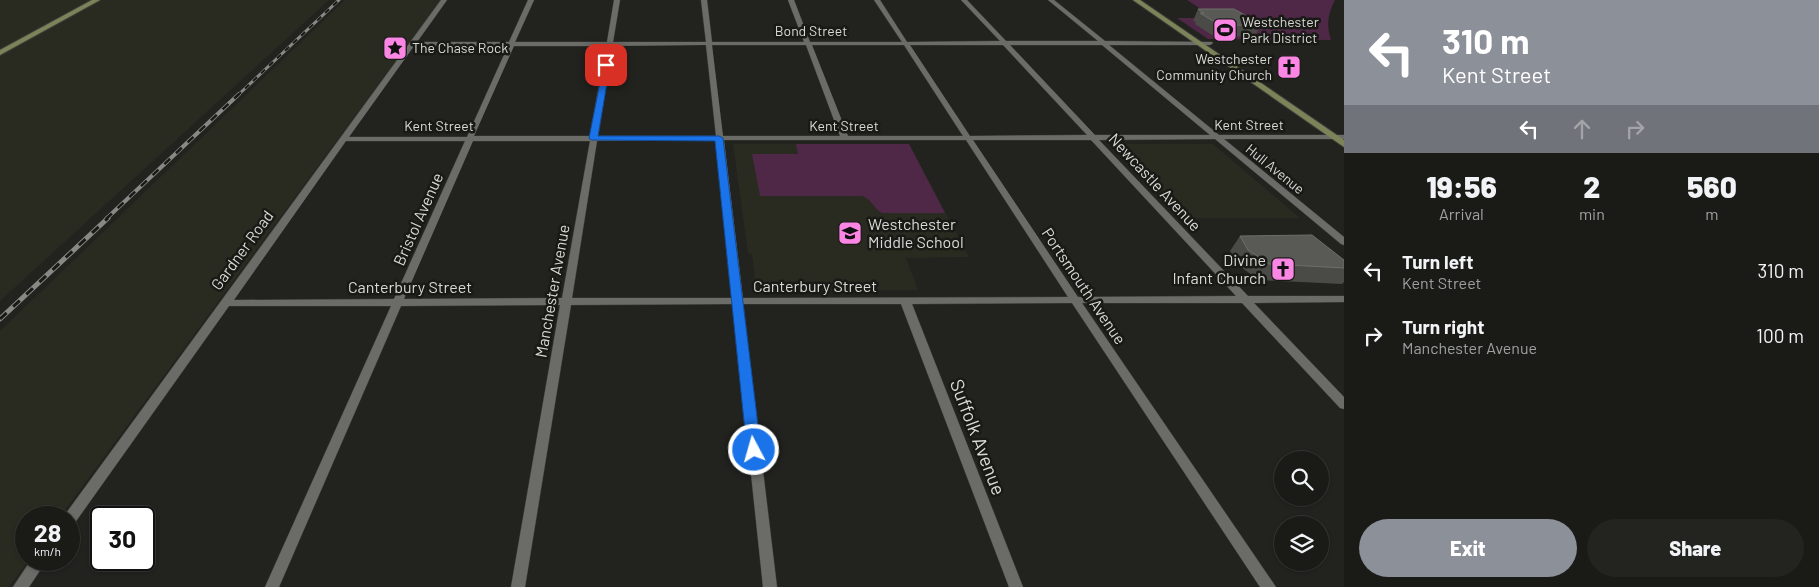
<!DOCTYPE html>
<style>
body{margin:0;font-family:Barlow,sans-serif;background:#232320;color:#f1f3f6;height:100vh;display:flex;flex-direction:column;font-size:19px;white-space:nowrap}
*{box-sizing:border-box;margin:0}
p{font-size:16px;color:#9fa1a1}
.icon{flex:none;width:28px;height:28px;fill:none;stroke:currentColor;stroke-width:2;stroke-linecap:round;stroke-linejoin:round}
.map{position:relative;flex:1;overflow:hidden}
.drawer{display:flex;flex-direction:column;background:#1a1a17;width:475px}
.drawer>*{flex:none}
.hud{background:#8c9099;color:#fff;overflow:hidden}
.fabs{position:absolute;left:1274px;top:451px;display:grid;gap:10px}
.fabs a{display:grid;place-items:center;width:55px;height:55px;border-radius:50%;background:#1a1a17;box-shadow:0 1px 4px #0004,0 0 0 1px #383836;font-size:25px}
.speed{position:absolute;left:15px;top:506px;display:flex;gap:10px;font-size:25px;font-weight:700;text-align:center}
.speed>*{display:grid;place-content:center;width:65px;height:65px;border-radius:50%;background:#1a1a17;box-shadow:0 1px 4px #0004,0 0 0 1px #383836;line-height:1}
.speed small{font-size:12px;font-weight:400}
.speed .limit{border:2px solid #111;border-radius:8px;background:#fff;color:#111}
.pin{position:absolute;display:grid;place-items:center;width:42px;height:42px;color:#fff;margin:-21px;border-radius:10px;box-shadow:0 2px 8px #0006}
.me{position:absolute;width:55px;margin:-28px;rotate:354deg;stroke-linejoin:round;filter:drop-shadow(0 0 4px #0008)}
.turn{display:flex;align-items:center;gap:18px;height:105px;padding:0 15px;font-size:22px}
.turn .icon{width:65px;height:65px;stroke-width:2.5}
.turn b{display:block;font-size:35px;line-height:42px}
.lanes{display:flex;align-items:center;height:48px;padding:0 15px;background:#0003;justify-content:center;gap:25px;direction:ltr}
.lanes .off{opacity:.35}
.eta{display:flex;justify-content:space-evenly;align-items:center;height:85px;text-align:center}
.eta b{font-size:30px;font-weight:800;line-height:35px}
.primary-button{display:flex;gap:10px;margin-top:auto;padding:10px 15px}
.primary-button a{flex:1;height:58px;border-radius:30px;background:#8c9099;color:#fff;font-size:20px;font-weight:800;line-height:58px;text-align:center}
.primary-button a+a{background:#232320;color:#f1f3f6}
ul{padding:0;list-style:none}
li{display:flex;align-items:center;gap:15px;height:65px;padding:0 15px}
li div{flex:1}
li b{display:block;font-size:19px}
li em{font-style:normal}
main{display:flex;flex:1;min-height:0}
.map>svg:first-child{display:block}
.built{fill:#292b21}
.green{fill:#4e2846}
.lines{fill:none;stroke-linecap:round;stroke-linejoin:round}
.street-casing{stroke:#3d3d3a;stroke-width:1}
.secondary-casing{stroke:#3d3d3a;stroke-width:2}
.street{fill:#6b6c67;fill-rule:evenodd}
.secondary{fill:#7d8359;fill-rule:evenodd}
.rail-far2-casing{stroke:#888985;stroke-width:3}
.rail-far1-casing{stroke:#888985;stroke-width:4}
.rail-casing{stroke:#888985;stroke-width:5}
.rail-far2{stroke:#191a16;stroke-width:2;stroke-dasharray:5.5;stroke-linecap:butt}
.rail-far1{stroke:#191a16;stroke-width:2.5;stroke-dasharray:8;stroke-linecap:butt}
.rail{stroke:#191a16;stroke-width:3;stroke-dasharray:9;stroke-linecap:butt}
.wall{fill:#4a4b46}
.building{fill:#595a55;stroke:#6d6e6a}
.route{fill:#1a73e8;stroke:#114b97}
.labels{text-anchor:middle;stroke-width:5;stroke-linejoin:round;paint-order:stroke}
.far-poi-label{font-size:14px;fill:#d9d9d6;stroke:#191a16;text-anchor:start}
.far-street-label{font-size:14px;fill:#d9d9d6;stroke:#191a16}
.street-label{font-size:16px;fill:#d9d9d6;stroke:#191a16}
.poi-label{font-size:16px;fill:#d9d9d6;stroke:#191a16;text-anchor:start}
.near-street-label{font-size:19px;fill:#d9d9d6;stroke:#191a16}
</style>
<main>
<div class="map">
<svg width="1344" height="587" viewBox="0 0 1344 587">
<rect width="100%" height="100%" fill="#22231f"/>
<!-- built -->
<g class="built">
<path d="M0,0H329L0,301Z"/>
<path d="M345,0H440L60,517L26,518V560H29L9,587H0V331Z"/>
<path d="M733,144H909L969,257L906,258L918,290H753L752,281L755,277L752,255L748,253Z"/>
<path d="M1113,144H1213L1300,218H1183Z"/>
</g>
<!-- green -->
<g class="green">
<path d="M1187,0H1335C1328,14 1326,24 1331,40L1208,39L1177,18H1215Z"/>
<path d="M796,144H909L945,213H882C873,208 872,199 862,196H760L752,154H798Z"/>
</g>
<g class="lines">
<!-- street casing -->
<g class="street-casing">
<g id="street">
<path d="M441,0H447L417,42H509L528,0H534L515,42H607L614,0H620L613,42H706L701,0H707L712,42H804L788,0H794L810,42H902L874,0H880L907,42L1000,41L961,0H967L1006,41H1098L1048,0H1054L1105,41L1212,42L1213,43L1210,45H1109L1219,135H1344V139H1224L1344,237V245L1341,244L1215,139L1099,140L1248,296H1344V302L1254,303L1344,397V409L1340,408L1242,303H1082L1276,587H1260L1072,303L912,304L1023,587H1009L901,304H743L777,587H763L733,304L571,305L525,587H511L560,305L401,306L279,587H265L391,306H229L74,524L69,526V518H63L64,516ZM706,45L716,136H598L612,46ZM712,45H806L840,136H723ZM812,45H904L963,136H848ZM910,45H1003L1087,135L970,136ZM1010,45H1102L1210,135H1095ZM414,46H508L467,137H349ZM514,46H606L590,136H474ZM716,140L732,298H572L597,141ZM724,140H966L1068,297L743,298ZM973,140H1091L1236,296L1078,297ZM346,141H465L394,299L234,300ZM473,141H590L562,298L404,299Z"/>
<path d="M31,560H47L29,587H13Z"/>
</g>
</g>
<!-- secondary casing -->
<g class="secondary-casing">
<g id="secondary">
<path d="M92,0H100L0,55V50Z"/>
<path d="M1133,0H1140L1344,140V147Z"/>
</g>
</g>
<!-- street -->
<use href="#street" class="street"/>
<!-- secondary -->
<use href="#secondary" class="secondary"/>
<!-- rail-far2 casing -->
<g class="rail-far2-casing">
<path id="rail-far2" d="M237,96L339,0"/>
</g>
<!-- rail-far1 casing -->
<g class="rail-far1-casing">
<path id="rail-far1" d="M106,219L239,94"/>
</g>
<!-- rail casing -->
<g class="rail-casing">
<path id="rail" d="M0,319L108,218"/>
</g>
<!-- rail-far2 -->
<use href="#rail-far2" class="rail-far2"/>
<!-- rail-far1 -->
<use href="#rail-far1" class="rail-far1"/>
<!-- rail -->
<use href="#rail" class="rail"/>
</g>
<!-- wall -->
<g class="wall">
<path d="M1198,9L1261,24L1255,36L1215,37L1195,24L1196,22L1193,21Z"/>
<path d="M1240,236L1344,260V282L1342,284L1259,280L1238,265L1230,251Z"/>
</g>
<!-- building -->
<g class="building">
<path d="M1198,9H1234L1261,24L1221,26L1200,13H1204Z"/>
<path d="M1312,235L1344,260V268L1269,264L1248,250L1240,236Z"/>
</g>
<!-- route -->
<path class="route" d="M604,63L610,65L598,136H719L723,138L761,450L759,455L754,456L749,455L747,450L715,141L591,140L589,138Z"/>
<!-- icons -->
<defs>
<g id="stadium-square" transform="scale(1.25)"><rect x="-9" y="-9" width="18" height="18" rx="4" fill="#fc86e4" stroke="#191a16"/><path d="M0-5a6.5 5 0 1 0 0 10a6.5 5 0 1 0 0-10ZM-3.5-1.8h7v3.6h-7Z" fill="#111"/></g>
<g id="sight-square" transform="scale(1.25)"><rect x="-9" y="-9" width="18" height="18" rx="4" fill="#fc86e4" stroke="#191a16"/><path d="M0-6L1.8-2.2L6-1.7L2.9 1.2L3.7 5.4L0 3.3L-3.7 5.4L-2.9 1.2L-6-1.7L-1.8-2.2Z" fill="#111"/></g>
<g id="church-square" transform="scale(1.25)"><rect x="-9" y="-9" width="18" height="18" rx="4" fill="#fc86e4" stroke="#191a16"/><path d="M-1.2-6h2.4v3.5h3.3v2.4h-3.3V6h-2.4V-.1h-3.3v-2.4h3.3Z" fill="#111"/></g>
<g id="school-square" transform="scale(1.25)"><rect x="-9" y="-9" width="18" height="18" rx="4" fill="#fc86e4" stroke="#191a16"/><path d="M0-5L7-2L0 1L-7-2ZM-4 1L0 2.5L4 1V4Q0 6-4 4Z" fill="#111"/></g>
</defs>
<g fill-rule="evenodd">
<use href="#stadium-square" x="1225" y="30"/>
<use href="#sight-square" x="395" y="48"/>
<use href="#church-square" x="1289" y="67"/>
<use href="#school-square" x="850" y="233"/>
<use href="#church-square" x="1283" y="269"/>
</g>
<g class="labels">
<!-- far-poi labels -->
<g class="far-poi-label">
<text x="1242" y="27">Westchester<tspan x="1242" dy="16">Park District</tspan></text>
<text x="412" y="53">The Chase Rock</text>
<text x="1272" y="64" text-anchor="end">Westchester<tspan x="1272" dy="16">Community Church</tspan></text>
</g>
<!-- far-street labels -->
<g class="far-street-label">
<text x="811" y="36">Bond Street</text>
<text x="1249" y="130">Kent Street</text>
<text x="439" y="131">Kent Street</text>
<text x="844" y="131">Kent Street</text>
<text transform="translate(1275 169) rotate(39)" y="5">Hull Avenue</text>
</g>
<!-- street labels -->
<g class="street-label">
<text transform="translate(1155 182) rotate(47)" y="6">Newcastle Avenue</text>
<text transform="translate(418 219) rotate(-66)" y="6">Bristol Avenue</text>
<text transform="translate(242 250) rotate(-54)" y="6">Gardner Road</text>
<text x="815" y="292">Canterbury Street</text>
<text transform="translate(1084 286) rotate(56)" y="6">Portsmouth Avenue</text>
<text x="410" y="293">Canterbury Street</text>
<text transform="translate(552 291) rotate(-80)" y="6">Manchester Avenue</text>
</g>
<!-- poi labels -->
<g class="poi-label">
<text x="868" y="230">Westchester<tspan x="868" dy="18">Middle School</tspan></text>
<text x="1266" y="266" text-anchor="end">Divine<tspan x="1266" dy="18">Infant Church</tspan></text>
</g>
<!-- near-street labels -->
<g class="near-street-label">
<text transform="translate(978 437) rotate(69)" y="7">Suffolk Avenue</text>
</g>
</g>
</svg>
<div class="fabs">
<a><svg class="icon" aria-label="search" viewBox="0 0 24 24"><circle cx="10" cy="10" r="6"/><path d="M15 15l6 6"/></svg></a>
<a><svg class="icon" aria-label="layers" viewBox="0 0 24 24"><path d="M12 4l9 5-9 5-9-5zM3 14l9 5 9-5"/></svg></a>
</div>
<div class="speed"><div>28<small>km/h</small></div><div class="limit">30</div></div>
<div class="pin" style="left:606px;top:65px;background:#d93025"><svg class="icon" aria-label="arrive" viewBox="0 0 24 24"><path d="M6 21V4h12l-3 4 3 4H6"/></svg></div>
<svg class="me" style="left:754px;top:450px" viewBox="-20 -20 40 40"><circle r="17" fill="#1a73e8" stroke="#fff" stroke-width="3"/><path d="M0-11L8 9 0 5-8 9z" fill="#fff"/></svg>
</div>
<section class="drawer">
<div class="hud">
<div class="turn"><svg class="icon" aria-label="left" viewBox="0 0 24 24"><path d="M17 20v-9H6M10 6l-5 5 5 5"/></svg><div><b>310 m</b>Kent Street</div></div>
<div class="lanes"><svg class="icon" aria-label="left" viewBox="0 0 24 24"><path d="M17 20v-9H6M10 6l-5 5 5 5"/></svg><svg class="icon off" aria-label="ahead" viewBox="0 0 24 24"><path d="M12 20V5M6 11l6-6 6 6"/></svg><svg class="icon off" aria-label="right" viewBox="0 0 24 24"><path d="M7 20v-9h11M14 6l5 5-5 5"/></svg></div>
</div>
<div class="eta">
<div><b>19:56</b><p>Arrival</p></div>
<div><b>2</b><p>min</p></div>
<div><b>560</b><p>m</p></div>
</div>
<ul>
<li><svg class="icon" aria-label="left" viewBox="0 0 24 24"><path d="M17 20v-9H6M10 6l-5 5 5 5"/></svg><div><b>Turn left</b><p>Kent Street</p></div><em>310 m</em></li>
<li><svg class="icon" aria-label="right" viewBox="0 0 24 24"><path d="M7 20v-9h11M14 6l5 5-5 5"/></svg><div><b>Turn right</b><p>Manchester Avenue</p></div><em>100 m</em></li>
</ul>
<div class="primary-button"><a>Exit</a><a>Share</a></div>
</section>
</main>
